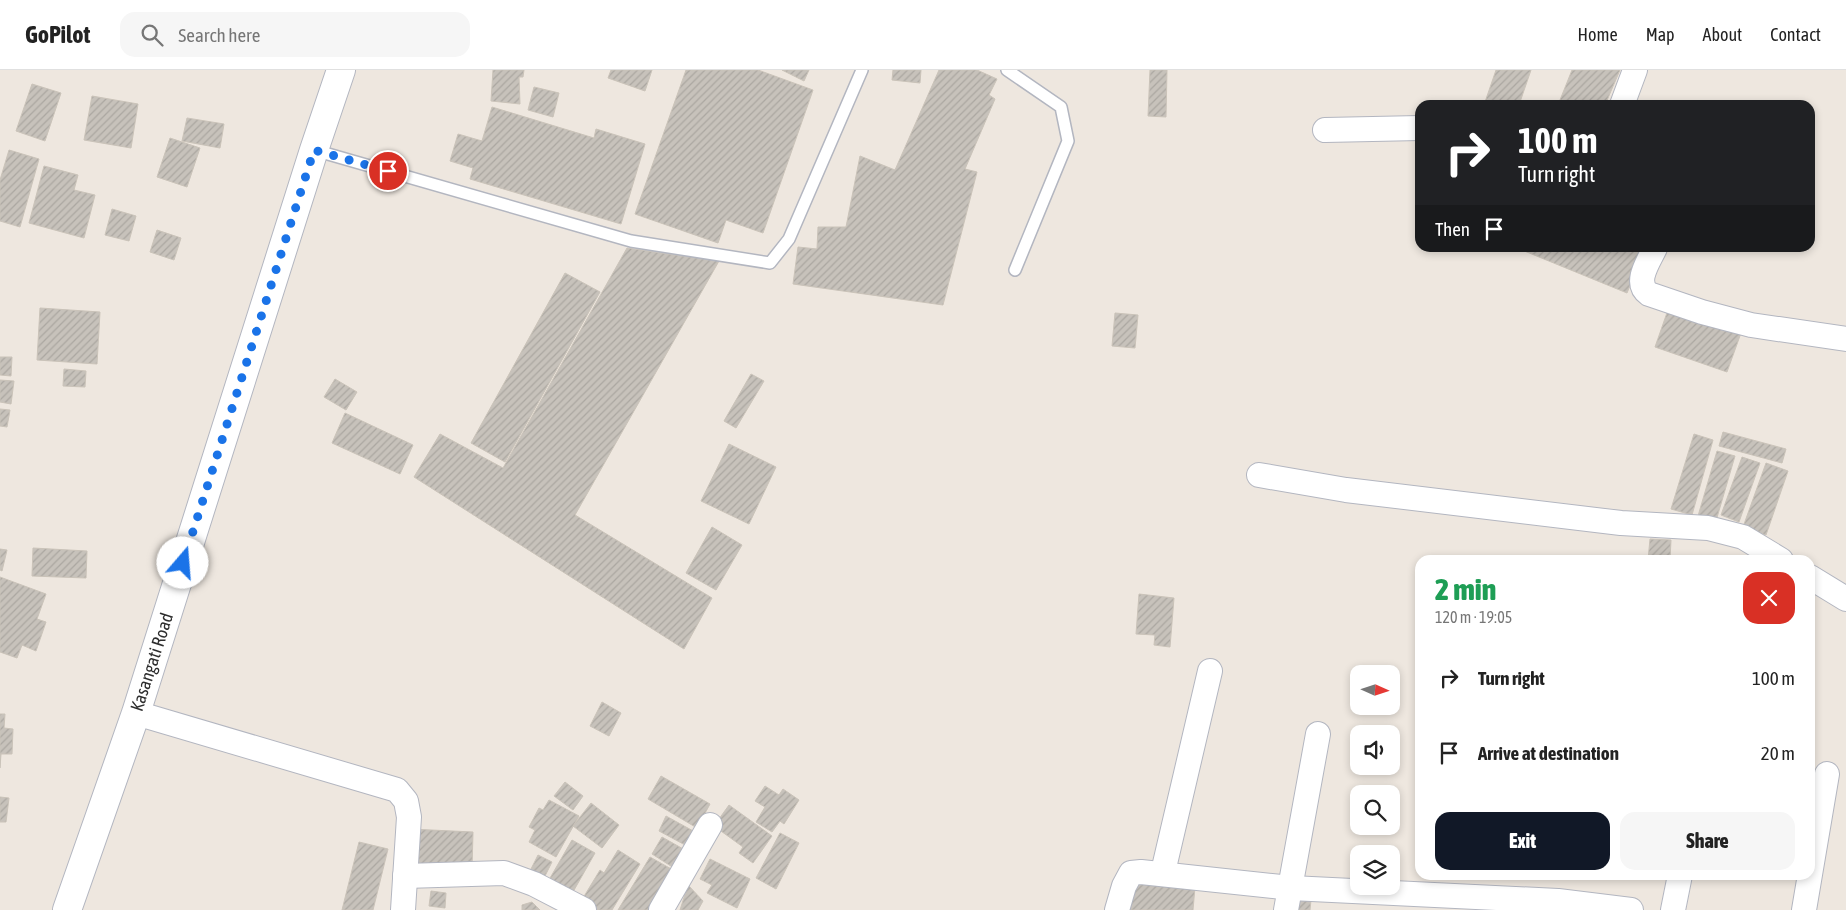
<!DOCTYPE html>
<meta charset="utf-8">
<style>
body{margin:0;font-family:"Asap Condensed",sans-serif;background:#f6f6f6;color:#222;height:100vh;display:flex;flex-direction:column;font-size:19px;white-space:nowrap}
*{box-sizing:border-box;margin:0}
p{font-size:16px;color:#767676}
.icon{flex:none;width:28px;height:28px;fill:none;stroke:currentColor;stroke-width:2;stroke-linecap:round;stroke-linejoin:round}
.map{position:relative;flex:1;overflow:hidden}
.side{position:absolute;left:1415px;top:485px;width:400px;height:325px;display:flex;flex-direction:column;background:#fff;border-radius:15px;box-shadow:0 2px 8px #0003}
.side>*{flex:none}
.hud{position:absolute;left:1415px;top:30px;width:400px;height:152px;border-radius:15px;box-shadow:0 2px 8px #0003;background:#202124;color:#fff;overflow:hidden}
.needle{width:32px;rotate:93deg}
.controls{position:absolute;left:1350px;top:595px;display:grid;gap:10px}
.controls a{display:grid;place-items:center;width:50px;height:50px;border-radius:10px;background:#fff;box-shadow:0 2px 8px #0003;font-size:25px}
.pin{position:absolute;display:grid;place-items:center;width:42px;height:42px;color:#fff;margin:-21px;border:2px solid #fff;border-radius:50%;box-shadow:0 1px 5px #0007}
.me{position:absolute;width:55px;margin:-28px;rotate:18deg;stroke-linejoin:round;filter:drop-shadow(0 0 4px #0008)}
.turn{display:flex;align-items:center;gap:18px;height:105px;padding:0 20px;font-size:22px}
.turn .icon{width:65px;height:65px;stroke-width:2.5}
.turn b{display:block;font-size:35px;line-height:42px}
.then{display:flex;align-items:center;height:48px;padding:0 20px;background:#0003;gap:10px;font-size:19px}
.round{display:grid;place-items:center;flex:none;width:52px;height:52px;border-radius:15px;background:#f6f6f6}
.head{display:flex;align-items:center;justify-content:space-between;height:85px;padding:0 20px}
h1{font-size:30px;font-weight:800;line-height:38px;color:#1e9e55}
.action{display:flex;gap:10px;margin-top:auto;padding:10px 20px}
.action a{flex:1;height:58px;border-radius:15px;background:#111827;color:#fff;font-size:20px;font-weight:800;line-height:58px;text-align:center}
.action a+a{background:#f6f6f6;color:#222}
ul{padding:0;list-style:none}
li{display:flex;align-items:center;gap:15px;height:75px;padding:0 20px}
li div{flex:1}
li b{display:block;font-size:19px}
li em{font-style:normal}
header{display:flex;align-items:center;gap:30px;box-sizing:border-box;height:70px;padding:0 25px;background:#fff;border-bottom:1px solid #e0e0e0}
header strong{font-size:24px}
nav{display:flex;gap:28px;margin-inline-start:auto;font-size:18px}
.search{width:350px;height:45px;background:#f6f6f6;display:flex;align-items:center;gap:12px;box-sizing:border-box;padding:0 18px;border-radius:15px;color:#767676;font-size:19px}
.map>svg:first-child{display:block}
.building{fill:url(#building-hatch);stroke:#cac3b9}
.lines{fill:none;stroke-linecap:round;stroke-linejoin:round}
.lane-casing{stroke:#b3b6c0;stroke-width:14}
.street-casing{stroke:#b3b6c0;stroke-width:26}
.secondary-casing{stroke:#b3b6c0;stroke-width:30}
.lane{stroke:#fff;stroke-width:11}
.street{stroke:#fff;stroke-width:24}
.secondary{stroke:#fff;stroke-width:28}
.route{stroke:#1a73e8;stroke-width:9;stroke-dasharray:0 16.2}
.labels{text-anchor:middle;stroke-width:4;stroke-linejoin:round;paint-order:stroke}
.street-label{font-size:18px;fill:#2d2d2d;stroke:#fff}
</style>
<header>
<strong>GoPilot</strong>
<div class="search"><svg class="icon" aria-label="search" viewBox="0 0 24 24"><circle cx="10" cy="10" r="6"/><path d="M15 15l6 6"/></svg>Search here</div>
<nav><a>Home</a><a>Map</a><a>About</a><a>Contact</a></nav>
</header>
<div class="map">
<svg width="1846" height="840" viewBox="0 0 1846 840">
<defs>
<pattern id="building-hatch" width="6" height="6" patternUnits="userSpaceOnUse" patternTransform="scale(1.25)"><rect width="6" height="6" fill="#c7c2bb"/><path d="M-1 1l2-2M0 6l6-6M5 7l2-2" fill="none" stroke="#aba7a1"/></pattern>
</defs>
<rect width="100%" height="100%" fill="#eee7df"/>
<!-- building -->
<g class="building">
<path d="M493,0H524L523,7H519L520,34L491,31Z"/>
<path d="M611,0H652L645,21L608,8Z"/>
<path d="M686,0H758L813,20L763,163L726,150L718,173L635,144Z"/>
<path d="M782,0H809L804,11Z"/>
<path d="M893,0H921L920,13L892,10Z"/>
<path d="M939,0H977L997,9L989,25L995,29L965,99L977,102L943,235L793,214L798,177L817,179L818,157H846L860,86L895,100Z"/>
<path d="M1150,0H1167L1166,47L1148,46Z"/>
<path d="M1496,0H1531L1519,35H1484Z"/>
<path d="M1572,0H1620L1605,35H1558Z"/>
<path d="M32,14L61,23L45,71L16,61Z"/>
<path d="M534,17L559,23L553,47L528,40Z"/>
<path d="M92,26L138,34L131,78L84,70Z"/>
<path d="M492,37L594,68L596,59L645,74L621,154L470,109L473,98L450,91L458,64L482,71Z"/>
<path d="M187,48L224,54L220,78L182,71Z"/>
<path d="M170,68L200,78L187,117L157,107Z"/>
<path d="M9,80L39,89L20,157L0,151V110Z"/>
<path d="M44,96L78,105L74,120L95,125L84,168L29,153Z"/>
<path d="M112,139L136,146L129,171L105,165Z"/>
<path d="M157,160L181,168L174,190L150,182Z"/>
<path d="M627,178L719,191L575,445L712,528L684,579L414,407L440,364L503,398Z"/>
<path d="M1517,178H1627L1643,184L1627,223Z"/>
<path d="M565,203L600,222L505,392L471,373Z"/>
<path d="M1669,237L1741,263L1727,302L1655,277Z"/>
<path d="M40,238L100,242L97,294L37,290Z"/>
<path d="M1115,243L1138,245L1135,278L1112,276Z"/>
<path d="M0,287H12L11,306L0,305Z"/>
<path d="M64,299L86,301L85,317L63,316Z"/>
<path d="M751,304L764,311L736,358L724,351Z"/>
<path d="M335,309L357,322L346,340L324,327Z"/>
<path d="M0,310L14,311L11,334L0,332Z"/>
<path d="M0,339L10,340L7,357L0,356Z"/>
<path d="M345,343L413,375L400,404L332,373Z"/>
<path d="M1723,362L1786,379L1782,393L1719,376Z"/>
<path d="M1694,364L1713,370L1692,445L1671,439Z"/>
<path d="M729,374L776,397L749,454L701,431Z"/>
<path d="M1717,381L1735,386L1716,451L1698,446Z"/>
<path d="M1742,387L1760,393L1739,452L1721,445Z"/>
<path d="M1766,393L1788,401L1766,465L1743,457Z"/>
<path d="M712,457L742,475L716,520L686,503Z"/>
<path d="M1650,469L1671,470L1670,490H1648Z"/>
<path d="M33,478L87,481L86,508L32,506Z"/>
<path d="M0,479L7,480L2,501L0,500Z"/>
<path d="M0,507L46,524L37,549L46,552L36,581L22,575L17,588L0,582Z"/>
<path d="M1139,524L1174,528L1170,577L1154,575L1155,565L1136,564Z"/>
<path d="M602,632L621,643L609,666L590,656Z"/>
<path d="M0,644H5L4,658L13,659L12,684H1L0,698Z"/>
<path d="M661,706L710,734L697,758L648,729Z"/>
<path d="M565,712L583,726L573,740L554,726Z"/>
<path d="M765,716L779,725L783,719L799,730L784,754L780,751L772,762L756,752L765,737L755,731Z"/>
<path d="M0,727L9,728L6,752H0Z"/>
<path d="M549,730L579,746L556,787L529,772L535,760L529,757L539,738L543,740Z"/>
<path d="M591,733L619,755L602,778L573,756Z"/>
<path d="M729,735L772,766L753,793L739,783L743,777L714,756Z"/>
<path d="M666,746L695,762L687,776L659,761Z"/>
<path d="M410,759L473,762L472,799L409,795Z"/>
<path d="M780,763L799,773L776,819L756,808Z"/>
<path d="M662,767L685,780L674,798L652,784Z"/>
<path d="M572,770L595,783L569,829L546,815Z"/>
<path d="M359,772L388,779L373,840H342Z"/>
<path d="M618,780L640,794L612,840H591L580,833L600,800L604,803Z"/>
<path d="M538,785L552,792L544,808L530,801Z"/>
<path d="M650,787L673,800L650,840H618Z"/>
<path d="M710,789L750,809L737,838L707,823L712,815L700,809Z"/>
<path d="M1130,812L1195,817L1193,840H1128Z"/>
<path d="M688,815L703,831L698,840H680Z"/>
<path d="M431,821L446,823L445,838L429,836Z"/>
<path d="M1290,827L1311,830L1310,840H1288Z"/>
<path d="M532,832L540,840H522V835Z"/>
</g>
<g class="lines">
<!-- lane casing -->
<g class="lane-casing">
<g id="lane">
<path d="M1007,0L1061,37L1068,71L1015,200"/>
<path d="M314,80L631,171L770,193L789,169L862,0"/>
</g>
</g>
<!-- street casing -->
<g class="street-casing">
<g id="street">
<path d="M1622,35L1635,0"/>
<path d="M1325,60L1420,58"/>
<path d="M1655,178C1649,191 1633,213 1649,224L1702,242L1751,255L1846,269"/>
<path d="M1259,405L1346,420L1621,453L1708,458L1743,467L1781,490"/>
<path d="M1810,507L1846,529"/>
<path d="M136,643L397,720L406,731L409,747L403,840"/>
<path d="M1163,802L1210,601"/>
<path d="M405,806L504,803L534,814L584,840"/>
<path d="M661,840L710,755"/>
<path d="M1117,840L1124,816L1131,803L1141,802L1291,818L1558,831L1631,840"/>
<path d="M1286,840L1318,664"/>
<path d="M1673,840L1680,805"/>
<path d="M1804,840L1827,704"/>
</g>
</g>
<!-- secondary casing -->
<g class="secondary-casing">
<path id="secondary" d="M67,840L136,643L314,80L341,0"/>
</g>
<!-- lane -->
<use href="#lane" class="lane"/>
<!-- street -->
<use href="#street" class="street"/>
<!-- secondary -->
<use href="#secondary" class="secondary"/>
</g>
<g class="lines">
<!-- route -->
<path class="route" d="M183,493L314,80L388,101"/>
</g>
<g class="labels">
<!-- street labels -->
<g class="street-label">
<text transform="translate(152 592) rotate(-72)" y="6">Kasangati Road</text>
</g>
</g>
</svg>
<div class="controls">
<a><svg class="needle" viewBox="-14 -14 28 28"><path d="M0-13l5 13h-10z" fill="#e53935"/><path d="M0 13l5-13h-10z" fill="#767676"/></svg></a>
<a><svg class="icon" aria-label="sound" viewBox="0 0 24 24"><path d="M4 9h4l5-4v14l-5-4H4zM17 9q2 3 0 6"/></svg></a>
<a><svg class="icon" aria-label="search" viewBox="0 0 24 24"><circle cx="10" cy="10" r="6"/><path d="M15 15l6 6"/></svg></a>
<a><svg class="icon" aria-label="layers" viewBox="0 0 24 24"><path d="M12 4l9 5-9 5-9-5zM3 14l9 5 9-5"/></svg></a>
</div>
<div class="pin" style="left:388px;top:101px;background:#d93025"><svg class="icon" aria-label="arrive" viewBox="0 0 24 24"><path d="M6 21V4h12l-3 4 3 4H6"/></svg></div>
<svg class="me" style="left:183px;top:493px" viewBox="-20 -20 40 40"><circle r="19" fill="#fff"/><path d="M0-13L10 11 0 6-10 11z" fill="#1a73e8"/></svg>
<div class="hud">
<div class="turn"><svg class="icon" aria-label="right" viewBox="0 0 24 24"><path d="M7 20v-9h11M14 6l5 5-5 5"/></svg><div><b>100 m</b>Turn right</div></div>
<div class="then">Then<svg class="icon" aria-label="arrive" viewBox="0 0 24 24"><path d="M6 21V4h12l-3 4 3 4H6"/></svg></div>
</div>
<section class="side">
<div class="head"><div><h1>2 min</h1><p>120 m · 19:05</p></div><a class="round" style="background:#d93025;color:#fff"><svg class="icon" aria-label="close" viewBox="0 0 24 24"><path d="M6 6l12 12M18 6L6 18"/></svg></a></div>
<ul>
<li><svg class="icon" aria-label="right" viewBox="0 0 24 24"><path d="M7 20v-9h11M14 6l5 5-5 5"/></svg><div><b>Turn right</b></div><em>100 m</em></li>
<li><svg class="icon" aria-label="arrive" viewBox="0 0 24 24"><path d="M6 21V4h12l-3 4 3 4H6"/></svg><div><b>Arrive at destination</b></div><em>20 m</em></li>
</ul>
<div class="action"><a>Exit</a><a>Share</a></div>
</section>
</div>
